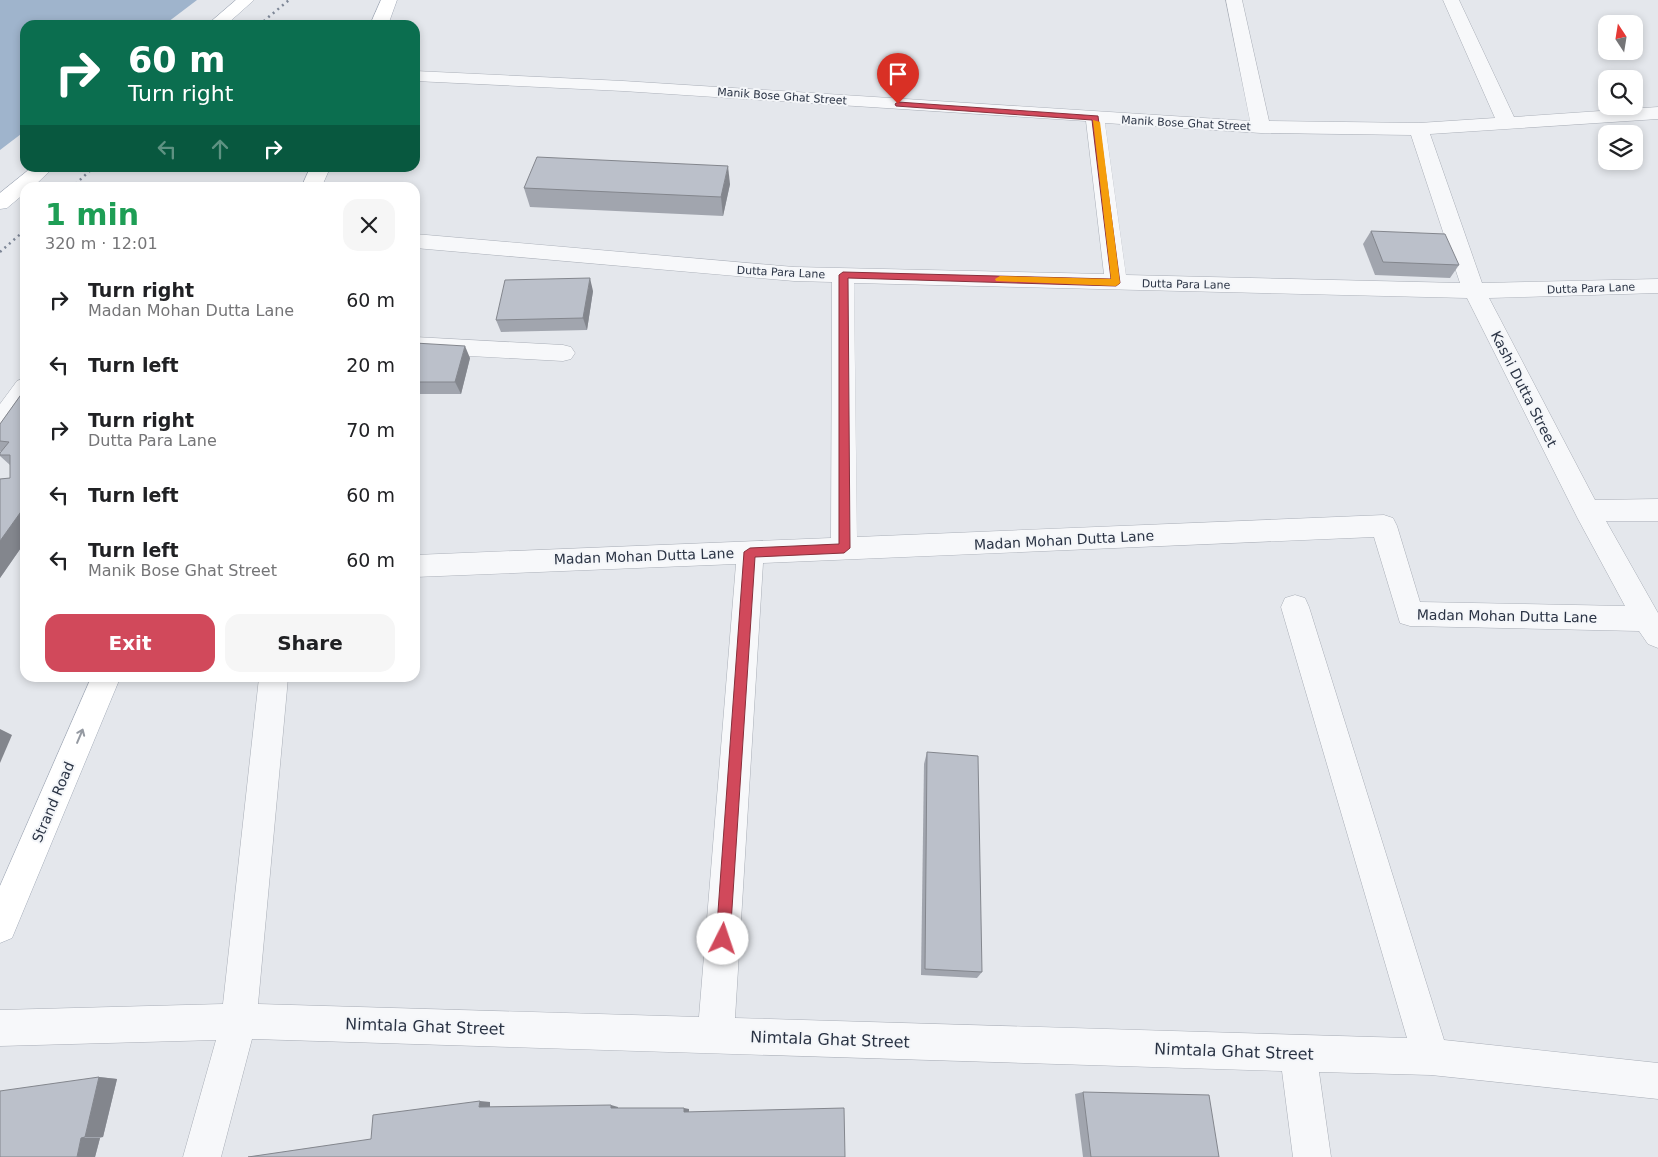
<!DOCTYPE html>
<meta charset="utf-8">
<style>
body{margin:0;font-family:"DejaVu Sans",sans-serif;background:#f6f6f6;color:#202124;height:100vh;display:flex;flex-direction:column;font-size:19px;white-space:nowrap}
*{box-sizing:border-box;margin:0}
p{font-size:16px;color:#757577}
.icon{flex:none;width:28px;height:28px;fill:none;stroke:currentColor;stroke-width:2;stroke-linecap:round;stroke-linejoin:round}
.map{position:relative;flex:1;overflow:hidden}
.panel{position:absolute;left:20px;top:182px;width:400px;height:500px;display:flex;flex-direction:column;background:#fff;border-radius:15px;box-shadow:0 2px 8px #0003}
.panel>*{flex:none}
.banner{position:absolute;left:20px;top:20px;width:400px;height:152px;border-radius:15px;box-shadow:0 2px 8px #0003;background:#0b6e4f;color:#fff;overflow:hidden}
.needle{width:32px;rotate:348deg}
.fabs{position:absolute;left:1598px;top:15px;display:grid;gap:10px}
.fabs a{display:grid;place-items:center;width:45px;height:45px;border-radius:10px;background:#fff;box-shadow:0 2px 8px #0003;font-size:25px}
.pin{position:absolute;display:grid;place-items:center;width:42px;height:42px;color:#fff;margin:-51px -21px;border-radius:50% 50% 50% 0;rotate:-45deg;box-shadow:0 0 5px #0007}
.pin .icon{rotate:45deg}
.me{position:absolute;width:55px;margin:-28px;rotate:4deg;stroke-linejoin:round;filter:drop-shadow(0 0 4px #0008)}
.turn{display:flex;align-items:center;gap:18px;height:105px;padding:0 25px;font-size:22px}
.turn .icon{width:65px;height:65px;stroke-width:2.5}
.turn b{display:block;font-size:35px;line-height:42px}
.lanes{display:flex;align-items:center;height:48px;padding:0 25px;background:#0003;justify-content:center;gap:25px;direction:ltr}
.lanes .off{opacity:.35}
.round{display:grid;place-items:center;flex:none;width:52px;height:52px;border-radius:15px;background:#f6f6f6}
.headline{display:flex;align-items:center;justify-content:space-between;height:85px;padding:0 25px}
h1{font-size:30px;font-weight:700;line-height:38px;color:#1e9e55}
.button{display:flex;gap:10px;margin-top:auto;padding:10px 25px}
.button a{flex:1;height:58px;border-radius:15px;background:#d1495b;color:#fff;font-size:20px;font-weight:700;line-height:58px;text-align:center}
.button a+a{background:#f6f6f6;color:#202124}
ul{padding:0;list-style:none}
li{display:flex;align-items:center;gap:15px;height:65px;padding:0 25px}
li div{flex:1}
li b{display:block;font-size:19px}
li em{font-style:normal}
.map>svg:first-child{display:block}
.water{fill:#9fb4cc}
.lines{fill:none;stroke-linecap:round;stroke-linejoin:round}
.minor-casing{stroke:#a9aeb7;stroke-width:1}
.major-casing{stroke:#a3abb8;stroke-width:1}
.minor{fill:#f7f8fa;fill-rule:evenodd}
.major{fill:#fff;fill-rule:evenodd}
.rail{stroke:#7d8696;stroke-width:2.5;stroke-dasharray:2 4;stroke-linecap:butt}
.wall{fill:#a1a5ae}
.shaded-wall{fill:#83868d}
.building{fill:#bbc0ca;stroke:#83868d}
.oneway{stroke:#959aa2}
.route{fill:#d1495b;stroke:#882f3b}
.slow{fill:#f59e0b}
.labels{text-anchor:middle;stroke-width:4;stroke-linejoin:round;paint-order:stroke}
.far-street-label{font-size:11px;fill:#2b3445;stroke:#f4f6f9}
.street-label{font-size:14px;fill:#2b3445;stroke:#f4f6f9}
.near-street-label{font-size:16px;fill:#2b3445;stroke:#f4f6f9}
</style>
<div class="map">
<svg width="1658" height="1157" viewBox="0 0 1658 1157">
<rect width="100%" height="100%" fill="#e4e7ec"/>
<!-- water -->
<path class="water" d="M0,0H197L164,25H25V131L0,150Z"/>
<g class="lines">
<!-- minor casing -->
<g class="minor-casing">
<g id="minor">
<path d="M1226,0H1242L1269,121L1419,123L1495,118L1443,0H1459L1514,117L1658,107V119L1430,134L1482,283L1658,279V293L1489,298L1595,500L1658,499V521H1606L1658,613V648L1648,644L1639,631L1410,626L1400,623L1374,537L763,563L735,1018L1407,1038L1281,607L1285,598L1295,595L1305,598L1309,607L1444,1040L1658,1063V1099L1431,1075L1319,1072L1331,1157H1293L1282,1071L252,1039L221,1157H183L216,1040L0,1046V1010L223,1004L259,678H288L258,1004L699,1017L736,564L415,577V555L831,538L832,282L794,281L415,248V234L794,267L1104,274L1086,121L623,91L415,81V71L623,81L1250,121ZM1105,123L1261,133L1411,135L1460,283L1126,275ZM854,283L1467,298L1578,519L1625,606L1420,602L1397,526L1393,518L1384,515L857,537Z"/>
<path d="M415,337L563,345L571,347L575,353L571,359L563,361L415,353Z"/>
<path d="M25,378V406L9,430L0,432V404L17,381Z"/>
</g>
</g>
<!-- major casing -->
<g class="major-casing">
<g id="major">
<path d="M236,0H254L226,25H207Z"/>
<path d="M381,0H397L388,25H370Z"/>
<path d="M31,168H53L32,188H25V193L7,208L0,209V193Z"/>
<path d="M310,168H330L321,188H301Z"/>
<path d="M91,678H120L12,938L0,943V886Z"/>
</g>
</g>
<!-- minor -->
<use href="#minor" class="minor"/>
<!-- major -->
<use href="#major" class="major"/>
<!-- rail -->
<g class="rail">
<path d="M259,25L289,0"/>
<path d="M71,188L93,168"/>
<path d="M0,252L25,230"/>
</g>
</g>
<!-- wall -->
<g class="wall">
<path d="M730,184L723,216L530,207L524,188Z"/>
<path d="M1371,231L1459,265L1450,278L1375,275L1363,244Z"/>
<path d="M593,291L587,330L501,332L496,320Z"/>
<path d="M415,343L470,358L461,394H415Z"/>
<path d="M25,389V542L0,578V479L10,478V465L0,456V453L1,452L0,451V424Z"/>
<path d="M927,752L982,972L977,978L921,975L924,764Z"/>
<path d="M99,1077L117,1079L103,1137L100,1138L95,1157H0Z"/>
<path d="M1083,1092L1219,1157H1083L1075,1094Z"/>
</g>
<!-- shaded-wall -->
<g class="shaded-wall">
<path d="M728,166L730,184L723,216L721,197Z"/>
<path d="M590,278L593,291L587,330L583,318Z"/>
<path d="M465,346L470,358L461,394L455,382Z"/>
<path d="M25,506V542L0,578V541Z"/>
<path d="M0,729L12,735L0,763Z"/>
<path d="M99,1077L117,1079L103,1137H85Z"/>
<path d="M480,1101L490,1102V1108L479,1107Z"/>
<path d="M611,1105L618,1107V1109L611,1108Z"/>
<path d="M684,1108L689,1109V1113L684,1112Z"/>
<path d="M81,1138H100L95,1157H77Z"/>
</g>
<!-- building -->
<g class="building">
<path d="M537,157L728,166L721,197L524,188Z"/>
<path d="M1371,231L1445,234L1459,265L1383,262Z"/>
<path d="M590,278L583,318L496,320L505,280Z"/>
<path d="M415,343L465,346L455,382H415Z"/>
<path d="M25,389V506L0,541V479L10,478V455H0V453L9,442L0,441V424Z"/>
<path d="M927,752L978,756L982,972L925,969Z"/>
<path d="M99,1077L85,1137L81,1138L77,1157H0V1091Z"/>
<path d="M1083,1092L1209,1095L1219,1157H1091Z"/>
<path d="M480,1101L479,1107L611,1105V1108H684V1112L844,1108L845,1157H248L371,1139L373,1115Z"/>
</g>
<!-- one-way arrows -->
<defs><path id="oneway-shaft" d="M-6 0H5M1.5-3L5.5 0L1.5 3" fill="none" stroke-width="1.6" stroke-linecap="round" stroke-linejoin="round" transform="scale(1.25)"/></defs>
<use class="oneway" href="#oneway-shaft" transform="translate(80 736) rotate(-67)"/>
<!-- route -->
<path class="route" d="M898,102L1098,116L1120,283L1116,286L848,278L850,548L844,553L755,557L730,939L728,944L723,946L718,944L716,939L744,552L750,548L839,544V275L843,272L1111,279L1092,120L896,106L895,104Z"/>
<!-- slow -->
<path class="slow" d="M1093,120L1100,122L1120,283L1116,286L996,281L995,279L1000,276L1111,279Z"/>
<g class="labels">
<!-- far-street labels -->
<g class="far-street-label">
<text transform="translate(782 96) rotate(4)" y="4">Manik Bose Ghat Street</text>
<text transform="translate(1186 123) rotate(3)" y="4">Manik Bose Ghat Street</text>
<text transform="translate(781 272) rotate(3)" y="4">Dutta Para Lane</text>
<text transform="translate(1186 284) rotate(1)" y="4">Dutta Para Lane</text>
<text transform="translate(1591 288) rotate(-2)" y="4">Dutta Para Lane</text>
</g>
<!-- street labels -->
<g class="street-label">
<text transform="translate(1524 389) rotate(63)" y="5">Kashi Dutta Street</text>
<text transform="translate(1064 540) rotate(-3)" y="5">Madan Mohan Dutta Lane</text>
<text transform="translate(644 556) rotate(-2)" y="5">Madan Mohan Dutta Lane</text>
<text transform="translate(1507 616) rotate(1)" y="5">Madan Mohan Dutta Lane</text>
<text transform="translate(53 802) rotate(-67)" y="5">Strand Road</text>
</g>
<!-- near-street labels -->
<g class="near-street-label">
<text transform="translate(425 1026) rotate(2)" y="6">Nimtala Ghat Street</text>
<text transform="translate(830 1039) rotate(2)" y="6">Nimtala Ghat Street</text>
<text transform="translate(1234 1051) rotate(2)" y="6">Nimtala Ghat Street</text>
</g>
</g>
</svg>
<div class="fabs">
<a><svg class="needle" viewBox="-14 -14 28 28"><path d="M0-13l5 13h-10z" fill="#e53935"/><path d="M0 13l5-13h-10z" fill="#757577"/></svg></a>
<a><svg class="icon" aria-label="search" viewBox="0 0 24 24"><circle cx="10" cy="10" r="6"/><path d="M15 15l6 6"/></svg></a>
<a><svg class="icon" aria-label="layers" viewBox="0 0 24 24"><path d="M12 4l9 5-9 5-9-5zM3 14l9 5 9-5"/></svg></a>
</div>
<div class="pin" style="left:898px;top:104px;background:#d93025"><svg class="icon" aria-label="arrive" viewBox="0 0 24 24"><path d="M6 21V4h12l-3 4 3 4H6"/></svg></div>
<svg class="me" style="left:723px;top:939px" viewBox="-20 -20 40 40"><circle r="19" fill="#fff"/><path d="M0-13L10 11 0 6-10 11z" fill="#d1495b"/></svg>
<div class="banner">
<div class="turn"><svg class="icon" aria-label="right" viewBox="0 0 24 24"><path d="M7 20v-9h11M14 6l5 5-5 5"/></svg><div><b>60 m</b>Turn right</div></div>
<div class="lanes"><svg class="icon off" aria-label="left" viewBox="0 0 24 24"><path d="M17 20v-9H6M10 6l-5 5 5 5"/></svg><svg class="icon off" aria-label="ahead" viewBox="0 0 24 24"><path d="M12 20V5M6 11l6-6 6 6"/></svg><svg class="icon" aria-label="right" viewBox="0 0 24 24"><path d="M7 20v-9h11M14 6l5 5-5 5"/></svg></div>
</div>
<section class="panel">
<div class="headline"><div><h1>1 min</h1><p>320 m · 12:01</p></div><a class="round"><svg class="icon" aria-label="close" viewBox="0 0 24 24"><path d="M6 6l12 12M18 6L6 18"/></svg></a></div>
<ul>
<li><svg class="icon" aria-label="right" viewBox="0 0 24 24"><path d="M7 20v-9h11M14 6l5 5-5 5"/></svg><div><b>Turn right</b><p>Madan Mohan Dutta Lane</p></div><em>60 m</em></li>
<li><svg class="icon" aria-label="left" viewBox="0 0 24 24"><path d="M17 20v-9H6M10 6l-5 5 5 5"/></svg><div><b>Turn left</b></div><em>20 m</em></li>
<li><svg class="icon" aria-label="right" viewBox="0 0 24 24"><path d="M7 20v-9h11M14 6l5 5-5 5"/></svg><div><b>Turn right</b><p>Dutta Para Lane</p></div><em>70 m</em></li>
<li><svg class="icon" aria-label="left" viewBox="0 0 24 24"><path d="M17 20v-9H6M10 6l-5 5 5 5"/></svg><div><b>Turn left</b></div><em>60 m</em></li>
<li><svg class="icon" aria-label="left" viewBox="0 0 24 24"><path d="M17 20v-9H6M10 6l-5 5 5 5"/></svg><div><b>Turn left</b><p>Manik Bose Ghat Street</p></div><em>60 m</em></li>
</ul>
<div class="button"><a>Exit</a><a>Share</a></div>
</section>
</div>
